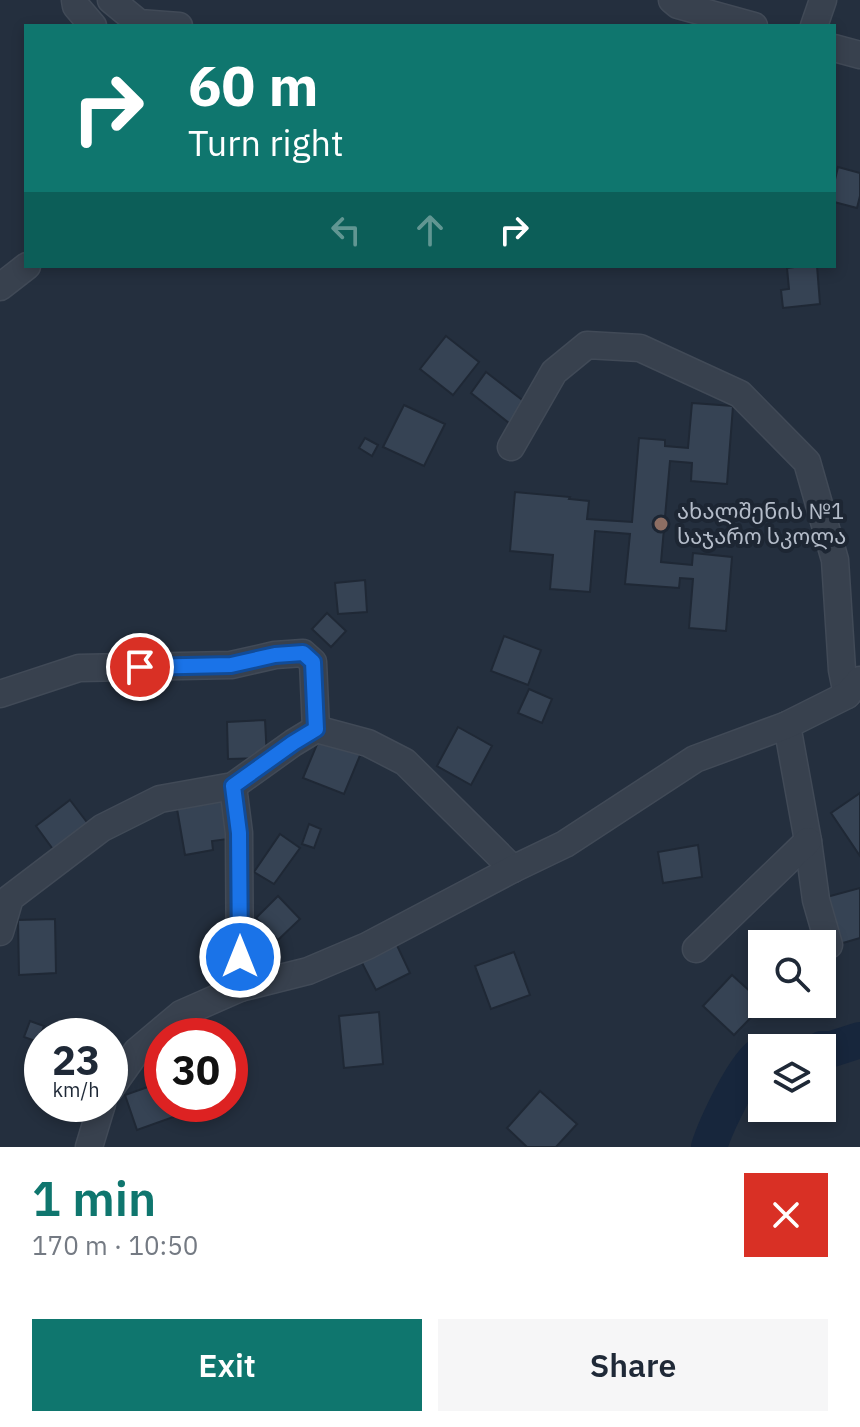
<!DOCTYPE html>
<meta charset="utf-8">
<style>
body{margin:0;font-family:"IBM Plex Sans","Noto Sans Georgian",sans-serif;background:#f6f6f7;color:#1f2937;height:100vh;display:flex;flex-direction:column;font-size:30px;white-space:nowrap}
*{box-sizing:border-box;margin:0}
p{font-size:26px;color:#747a83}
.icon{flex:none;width:44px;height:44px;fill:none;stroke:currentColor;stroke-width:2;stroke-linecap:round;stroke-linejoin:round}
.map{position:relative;height:1147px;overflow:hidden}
.sheet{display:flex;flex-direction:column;background:#fff;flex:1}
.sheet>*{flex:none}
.banner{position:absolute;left:24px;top:24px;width:812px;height:244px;border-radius:0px;box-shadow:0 4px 12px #0003;background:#0f766e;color:#fff;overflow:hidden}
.tools{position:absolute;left:748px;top:930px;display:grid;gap:16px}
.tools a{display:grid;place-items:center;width:88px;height:88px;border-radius:0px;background:#fff;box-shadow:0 4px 12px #0003;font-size:40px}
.speed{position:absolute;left:24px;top:1018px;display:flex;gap:16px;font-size:40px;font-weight:700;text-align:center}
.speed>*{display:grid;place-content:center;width:104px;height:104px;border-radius:50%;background:#fff;box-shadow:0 4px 12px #0003;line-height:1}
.speed small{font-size:20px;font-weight:400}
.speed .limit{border:12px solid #d22;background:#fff;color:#111}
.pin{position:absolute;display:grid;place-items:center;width:68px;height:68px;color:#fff;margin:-34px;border:4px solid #fff;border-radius:50%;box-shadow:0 2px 8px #0007}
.me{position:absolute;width:88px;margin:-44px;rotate:0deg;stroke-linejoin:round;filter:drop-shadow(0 0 6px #0008)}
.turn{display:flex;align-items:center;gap:28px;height:168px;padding:0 32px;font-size:36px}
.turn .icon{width:104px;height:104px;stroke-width:2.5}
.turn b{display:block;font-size:56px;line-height:68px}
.lanes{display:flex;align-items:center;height:76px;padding:0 32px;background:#0003;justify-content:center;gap:40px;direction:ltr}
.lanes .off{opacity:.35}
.round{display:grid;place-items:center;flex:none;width:84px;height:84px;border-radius:0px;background:#f6f6f7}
.headline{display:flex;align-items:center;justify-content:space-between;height:136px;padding:0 32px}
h1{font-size:48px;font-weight:600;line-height:60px;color:#0f766e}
.button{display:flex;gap:16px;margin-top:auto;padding:16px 32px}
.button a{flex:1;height:92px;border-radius:0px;background:#0f766e;color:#fff;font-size:32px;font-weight:600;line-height:92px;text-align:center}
.button a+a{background:#f6f6f7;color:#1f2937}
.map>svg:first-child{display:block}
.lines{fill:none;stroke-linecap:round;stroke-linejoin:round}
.river{stroke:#17263c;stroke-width:36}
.building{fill:#364354;stroke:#1f2835;stroke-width:2}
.minor-casing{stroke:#414a57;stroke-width:29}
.minor{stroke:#38414e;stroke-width:26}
.route-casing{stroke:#114b97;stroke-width:20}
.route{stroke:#1a73e8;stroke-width:14}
.education-dot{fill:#8d6e63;stroke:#1d2633;stroke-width:3}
.labels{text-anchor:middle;stroke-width:8;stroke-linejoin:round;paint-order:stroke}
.poi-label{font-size:22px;fill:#b4bcc9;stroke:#1d2633;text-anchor:start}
</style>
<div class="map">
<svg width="860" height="1147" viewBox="0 0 860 1147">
<rect width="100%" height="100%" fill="#242f3e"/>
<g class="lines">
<!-- river -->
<g class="river">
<path d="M822,1049H832L860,1040"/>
<path d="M709,1147C715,1128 745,1062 762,1054"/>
</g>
</g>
<!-- building -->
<g class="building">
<path d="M838,167L860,173V196L857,208L834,202V184Z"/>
<path d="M802,266H817L820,304L783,308L781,290L789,289L787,268Z"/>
<path d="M446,336L479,362L453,395L420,369Z"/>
<path d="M486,372L530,406L514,427L471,393Z"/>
<path d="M692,403L733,406L727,484L691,481L692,463L670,461L661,562L692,565L693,553L732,557L726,631L689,628L693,579L680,578L679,588L625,584L630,534L595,531L590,592L550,589L553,555L510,551L515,492L570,497L569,499L589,501L587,519L632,522L639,438L665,440V446L688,448Z"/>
<path d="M404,405L445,424L424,466L383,447Z"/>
<path d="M365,438L378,445L372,456L359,448Z"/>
<path d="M365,580L367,612L338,614L335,583Z"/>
<path d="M327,613L346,631L331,647L312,629Z"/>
<path d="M504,636L541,650L528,685L491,671Z"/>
<path d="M529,689L552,699L542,723L518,713Z"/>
<path d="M265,720L267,758L228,759L227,722Z"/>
<path d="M458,727L492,746L471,785L437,766Z"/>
<path d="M320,737L361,753L344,794L303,778Z"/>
<path d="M860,793V856L831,813Z"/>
<path d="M221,796L228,839L212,841L213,850L185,855L176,803Z"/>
<path d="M70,800L89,825L55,852L36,826Z"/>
<path d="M309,824L321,829L314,848L302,844Z"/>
<path d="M280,834L300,848L274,884L254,872Z"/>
<path d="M698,845L702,877L663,883L658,852Z"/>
<path d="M860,888V938L836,945L823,898Z"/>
<path d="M278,896L300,919L278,940L256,918Z"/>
<path d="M55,919L56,973L19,975L18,920Z"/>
<path d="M394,939L410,973L376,990L359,957Z"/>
<path d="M514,952L530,995L491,1009L475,966Z"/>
<path d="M732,975L764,1004L734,1035L703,1006Z"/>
<path d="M379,1012L383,1064L344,1068L339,1016Z"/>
<path d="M30,1021L44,1026L38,1042L24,1037Z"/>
<path d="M162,1082V1104H175L179,1115L137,1130L125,1095Z"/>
<path d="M540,1091L577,1124L556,1147H527L507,1128Z"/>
</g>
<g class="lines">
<!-- minor casing -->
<g class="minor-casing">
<g id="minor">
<path d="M75,0L76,6L93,26"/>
<path d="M111,0L139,23L179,26"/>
<path d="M672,0L678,5L754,26"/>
<path d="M814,26L823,0"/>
<path d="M834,48L860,55"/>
<path d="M0,287L27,266"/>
<path d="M511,447L554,372L587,345L640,348L740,394L807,462L835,560L842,670L847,695"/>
<path d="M0,694L79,668L231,665L275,655L303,653L313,662L316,729"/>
<path d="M787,725L808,841L816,900L829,945"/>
<path d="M233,786L239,833L240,988"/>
<path d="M0,932L10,898L102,828L160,799L233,786L293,743L316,729L368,743L405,762L513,869"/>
<path d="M696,949L808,841"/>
<path d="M110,1089L137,1051L181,1014L240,988L308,971L367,946L513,869L565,844L695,759L787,725L847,695L860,680"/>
<path d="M89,1147L102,1104"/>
</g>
</g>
<!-- minor -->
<use href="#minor" class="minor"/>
</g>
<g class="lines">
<!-- route casing -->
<g class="route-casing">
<path id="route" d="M140,667L231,665L275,655L303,653L313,662L316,729L293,743L233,786L239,833L240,957"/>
</g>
<!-- route -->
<use href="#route" class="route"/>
</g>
<!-- markers -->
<circle class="education-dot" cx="661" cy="524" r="8"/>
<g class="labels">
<!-- poi labels -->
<g class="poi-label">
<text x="677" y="519">ახალშენის №1<tspan x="677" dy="25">საჯარო სკოლა</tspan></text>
</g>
</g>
</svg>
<div class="tools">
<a><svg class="icon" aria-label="search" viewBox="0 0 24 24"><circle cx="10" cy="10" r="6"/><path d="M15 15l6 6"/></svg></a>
<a><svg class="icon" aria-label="layers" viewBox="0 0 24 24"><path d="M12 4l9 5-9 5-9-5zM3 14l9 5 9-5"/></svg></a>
</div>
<div class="speed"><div>23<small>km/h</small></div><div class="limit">30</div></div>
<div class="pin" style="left:140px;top:667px;background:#d93025"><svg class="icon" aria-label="arrive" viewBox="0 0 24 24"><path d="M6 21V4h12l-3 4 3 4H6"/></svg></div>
<svg class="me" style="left:240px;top:957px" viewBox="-20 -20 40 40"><circle r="17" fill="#1a73e8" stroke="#fff" stroke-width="3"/><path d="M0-11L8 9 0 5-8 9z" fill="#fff"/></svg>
<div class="banner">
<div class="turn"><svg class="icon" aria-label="right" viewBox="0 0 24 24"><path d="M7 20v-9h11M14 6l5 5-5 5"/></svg><div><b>60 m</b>Turn right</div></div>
<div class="lanes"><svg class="icon off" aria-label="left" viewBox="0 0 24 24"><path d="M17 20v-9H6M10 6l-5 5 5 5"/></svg><svg class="icon off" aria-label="ahead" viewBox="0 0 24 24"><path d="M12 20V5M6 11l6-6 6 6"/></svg><svg class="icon" aria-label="right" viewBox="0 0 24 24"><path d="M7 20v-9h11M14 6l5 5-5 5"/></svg></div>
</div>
</div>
<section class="sheet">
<div class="headline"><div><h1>1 min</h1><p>170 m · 10:50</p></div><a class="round" style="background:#d93025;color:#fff"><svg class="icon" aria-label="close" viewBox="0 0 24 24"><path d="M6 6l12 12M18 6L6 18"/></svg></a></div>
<div class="button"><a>Exit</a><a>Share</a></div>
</section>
